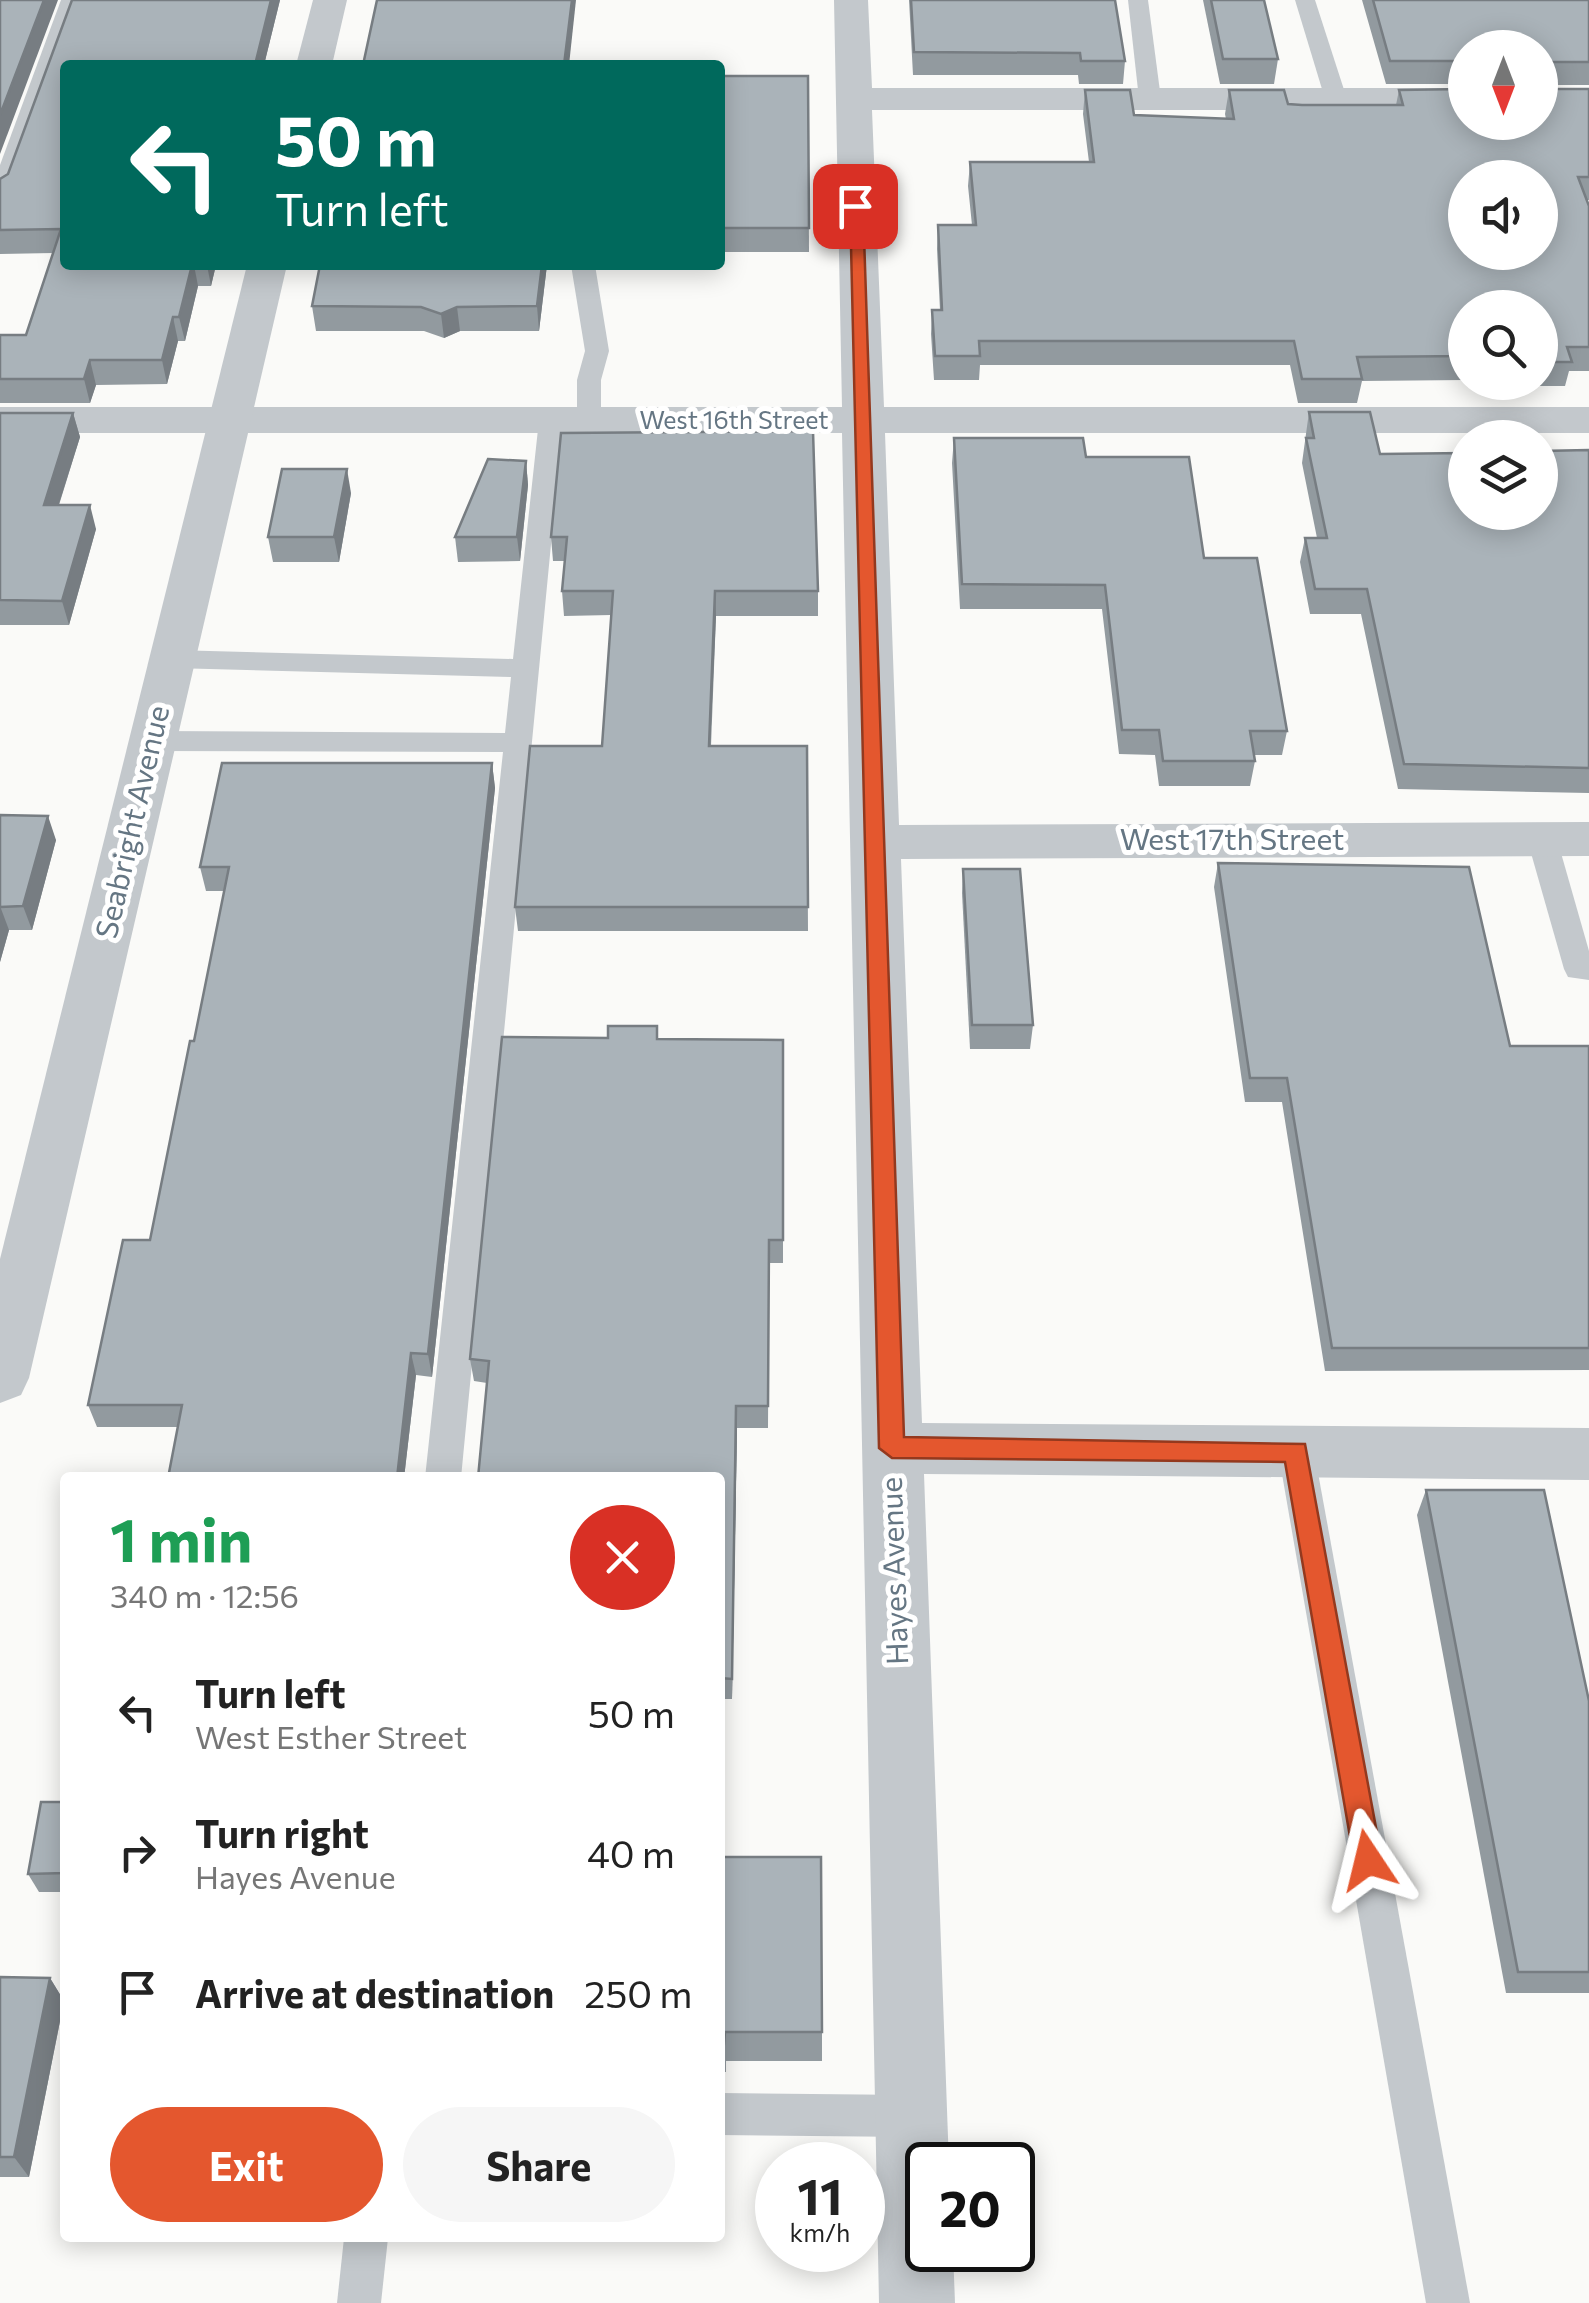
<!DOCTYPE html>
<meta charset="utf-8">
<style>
body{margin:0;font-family:Commissioner,sans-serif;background:#f6f6f6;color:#222;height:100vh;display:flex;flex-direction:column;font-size:38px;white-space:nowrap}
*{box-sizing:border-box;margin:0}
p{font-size:32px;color:#767676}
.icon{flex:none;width:55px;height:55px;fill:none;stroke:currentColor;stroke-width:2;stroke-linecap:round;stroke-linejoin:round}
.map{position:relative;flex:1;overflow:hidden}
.sheet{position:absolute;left:60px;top:1472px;width:665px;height:770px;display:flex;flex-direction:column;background:#fff;border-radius:10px;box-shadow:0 5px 25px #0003}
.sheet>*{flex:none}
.top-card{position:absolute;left:60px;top:60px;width:665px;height:210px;border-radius:10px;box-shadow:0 5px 25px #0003;background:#00695c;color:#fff;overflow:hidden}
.needle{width:65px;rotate:180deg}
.buttons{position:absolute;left:1448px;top:30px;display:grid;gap:20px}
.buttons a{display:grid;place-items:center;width:110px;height:110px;border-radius:50%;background:#fff;box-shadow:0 5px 25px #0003;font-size:50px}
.speed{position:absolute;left:755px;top:2142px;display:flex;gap:20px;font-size:50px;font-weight:700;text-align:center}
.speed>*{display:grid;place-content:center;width:130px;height:130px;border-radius:50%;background:#fff;box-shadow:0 5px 25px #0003;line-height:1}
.speed small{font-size:25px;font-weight:400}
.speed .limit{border:5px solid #111;border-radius:15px;background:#fff;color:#111}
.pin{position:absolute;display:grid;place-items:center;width:85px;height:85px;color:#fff;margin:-42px;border-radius:20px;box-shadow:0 5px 15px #0006}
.me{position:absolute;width:110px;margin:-55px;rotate:350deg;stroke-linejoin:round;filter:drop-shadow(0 0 8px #0008)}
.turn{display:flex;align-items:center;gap:35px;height:210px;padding:0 50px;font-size:45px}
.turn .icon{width:130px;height:130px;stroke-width:2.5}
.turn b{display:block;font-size:70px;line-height:85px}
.round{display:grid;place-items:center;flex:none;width:105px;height:105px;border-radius:52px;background:#f6f6f6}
.overview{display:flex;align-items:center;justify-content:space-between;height:170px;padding:0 50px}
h1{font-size:60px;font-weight:700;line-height:75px;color:#1e9e55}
.button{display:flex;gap:20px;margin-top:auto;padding:20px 50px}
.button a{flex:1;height:115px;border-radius:60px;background:#e4572e;color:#fff;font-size:40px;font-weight:700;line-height:115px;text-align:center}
.button a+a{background:#f6f6f6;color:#222}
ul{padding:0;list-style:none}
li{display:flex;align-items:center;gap:30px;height:140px;padding:0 50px}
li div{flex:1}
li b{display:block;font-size:38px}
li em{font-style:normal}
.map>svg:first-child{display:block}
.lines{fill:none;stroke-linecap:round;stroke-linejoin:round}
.service{fill:#c3c8cc;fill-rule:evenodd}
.minor{fill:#c3c8cc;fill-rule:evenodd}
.tertiary{fill:#c3c8cc;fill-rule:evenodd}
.wall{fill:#929a9f}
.shaded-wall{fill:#777d82}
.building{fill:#aab3b9;stroke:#777d82;stroke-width:2.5;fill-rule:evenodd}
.route{fill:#e4572e;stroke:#94391e;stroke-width:2.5}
.labels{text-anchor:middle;stroke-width:10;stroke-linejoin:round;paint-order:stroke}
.far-street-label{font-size:25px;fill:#657683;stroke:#fff}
.street-label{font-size:30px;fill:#657683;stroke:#fff}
</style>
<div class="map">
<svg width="1589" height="2303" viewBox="0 0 1589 2303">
<rect width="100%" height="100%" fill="#fafaf8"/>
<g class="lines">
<!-- service -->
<g class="service">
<path d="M61,0H81L11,196L0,203V165Z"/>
<path d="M1128,0H1148L1161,99L1158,104L1150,105L1139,99Z"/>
<path d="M1295,0H1315L1347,99L1344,104L1336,105L1325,99Z"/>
<path d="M571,265H595L609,351L601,380V420L589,427L577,420V380L585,351Z"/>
<path d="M551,413L563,420L461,1478H425L503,752L153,751L139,741L153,731L505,733L511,677L172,668L158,659L172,650L513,659L539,420Z"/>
<path d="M1542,829L1557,839L1589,951V980L1568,977L1564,969L1527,839Z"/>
<path d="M1296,1436L1309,1440L1314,1451L1470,2303H1426L1278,1451L1283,1440Z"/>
<path d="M720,2093L911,2095L926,2101L932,2116L926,2131L911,2137L720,2135Z"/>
<path d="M344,2238H388L381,2303H337Z"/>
</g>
<!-- minor -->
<path class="minor" d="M834,0H868L872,88H1465V110H872L884,407H1589V433H885L899,825L1589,822V856L901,859L922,1423L1589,1428V1480L924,1474L949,2165H928V2250H953L955,2303H879L842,433H0V407H842Z"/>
<!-- tertiary -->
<g class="tertiary">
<path d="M313,0H347L332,65H296Z"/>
<path d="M247,265H287L29,1378L21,1395L0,1403V1259Z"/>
</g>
</g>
<!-- wall -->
<g class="wall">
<path d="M72,0H280L264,65H65V265H216L211,286H198L185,341H178L167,384L96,385L90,403H0V335H26L53,253L0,254V179L8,174Z"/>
<path d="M909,0H1115L1125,61L1123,84H1079L1078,75H913Z"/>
<path d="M1203,0H1264L1278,59L1274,84H1220Z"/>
<path d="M1362,0H1589V85H1543V89H1589V200H1587L1589,206V371H1569L1565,386H1503L1502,382H1540V308H1465V380L1362,381L1357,403H1298L1290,365H980L979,380H934L931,334L932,310H940L937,249L938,225H972L968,186L970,162H1089L1083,114L1085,90L1134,115L1226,119L1225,114L1229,90L1288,104L1302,105H1396L1399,90L1540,122L1465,48V84H1386Z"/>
<path d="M720,76H808L809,252H720Z"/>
<path d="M320,265H547L539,331H460L444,338L424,331H316L312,306Z"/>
<path d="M1309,412L1380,454L1589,450V793L1398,789L1361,614H1310L1300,562L1305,538H1317L1302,463Z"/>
<path d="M0,413H73L80,437L59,505L96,529L69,625H0Z"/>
<path d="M561,433L818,591V616H716L711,746H807L808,931H518L515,907L602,746L611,615L564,616L562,591L565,561H553L551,537Z"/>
<path d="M954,438L1086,457L1204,558L1287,731L1282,755H1254L1255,761L1250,786H1159L1155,755L1119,754L1102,609H960L952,463Z"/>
<path d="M526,461L528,485L520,561L458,562L455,537Z"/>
<path d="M351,493L339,562H273L268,537Z"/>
<path d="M492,763L495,788L432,1377L416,1375L404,1478H168L178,1427H97L88,1405L150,1240L194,1041L224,891H206L200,867Z"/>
<path d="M0,815L56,840L32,930H9L0,962Z"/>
<path d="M1218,863L1510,1046H1589V1370L1325,1371L1282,1102H1245L1214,887Z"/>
<path d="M963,869L1033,1025L1030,1049H970L962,893Z"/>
<path d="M658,1039L783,1040V1263H769L768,1428H737L732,1699H720V1478L487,1383L474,1381L470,1359Z"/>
<path d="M1426,1490L1589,1701V1993H1506L1417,1515Z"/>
<path d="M65,1802V1892H39L28,1874Z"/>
<path d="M720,1857L822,2032V2061H726V2072H720Z"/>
<path d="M0,1977L50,1978L64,2001L29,2177H0Z"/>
</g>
<!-- shaded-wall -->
<g class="shaded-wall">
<path d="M44,0H58L0,154V115Z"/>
<path d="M271,0H280L264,65H255Z"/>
<path d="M572,0H576L569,65H564Z"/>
<path d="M192,265H194L198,286L185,341L179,317Z"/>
<path d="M207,265H216L211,286Z"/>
<path d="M542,265H547L539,331L537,306Z"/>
<path d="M457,307L460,331L444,338L441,314Z"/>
<path d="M173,317L178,341L167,384L162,360Z"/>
<path d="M90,360L96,385L90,403L84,379Z"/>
<path d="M73,413L80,437L51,529L44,505Z"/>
<path d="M526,461L528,485L520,561L517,537Z"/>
<path d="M347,469L351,493L339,562L334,537Z"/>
<path d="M90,505L96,529L69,625L62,601Z"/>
<path d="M715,591L716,616L709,771V746Z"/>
<path d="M492,763L495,788L432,1377L428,1354Z"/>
<path d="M48,816L56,840L32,930L23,906Z"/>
<path d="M0,906L9,930L0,962Z"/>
<path d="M411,1353L416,1375L404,1478H397Z"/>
<path d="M736,1406L737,1428L732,1699V1679Z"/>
<path d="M50,1978L64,2001L29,2177L14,2157Z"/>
</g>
<!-- building -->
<g class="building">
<path d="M0,0H44L0,115Z"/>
<path d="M72,0H271L255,65H65V265H192L179,317H173L162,360H90L84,379H0V335H26L61,229L0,230V179L8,174Z"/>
<path d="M377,0H572L564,65H363Z"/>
<path d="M911,0H1115L1125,61H1081L1080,53L914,52Z"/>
<path d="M1211,0H1264L1278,59H1223Z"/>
<path d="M1373,0H1589V62H1543V89H1589V177H1578L1589,206V347H1567L1572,362H1540V308H1465V356L1357,357L1362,379H1302L1294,341H979L980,356H935L932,310H942L938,225H976L970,162H1094L1085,90H1130L1134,115L1234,119L1229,90H1284L1288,104L1302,105H1403L1399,90L1465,89V122H1540V48H1465V61H1390ZM1465,178H1540V252H1465Z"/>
<path d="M720,76H808L809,228H720Z"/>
<path d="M320,265H542L537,306L457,307L441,314L421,307L312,306Z"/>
<path d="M1309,412H1370L1380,454L1465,453V512H1540V451L1589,450V768L1404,764L1367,589H1315L1305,538H1327L1306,438H1314Z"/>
<path d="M0,413H73L44,505H90L62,601L0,600Z"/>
<path d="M813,431L818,591H715L709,746H807L808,907H515L530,746H602L613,591H562L567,537H551L561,433Z"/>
<path d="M954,438H1083L1086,457H1189L1204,558H1257L1287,731H1250L1255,761H1163L1159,730H1122L1105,585L962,584Z"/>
<path d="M488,459L526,461L517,537H455Z"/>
<path d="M282,469H347L334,537H268Z"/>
<path d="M222,763H492L428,1354L411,1353L397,1478H168L182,1405H88L123,1240H150L190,1041H194L229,867H200Z"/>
<path d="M0,815L48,816L23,906L0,907Z"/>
<path d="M1218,863L1469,867L1510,1046H1589V1348H1332L1287,1078H1250Z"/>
<path d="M963,869H1020L1033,1025H972Z"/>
<path d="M608,1026H657V1039L783,1040V1240H769L768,1406H736L732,1679L720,1678V1478H478L489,1361L470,1359L502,1037L608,1038Z"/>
<path d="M1426,1490H1544L1589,1701V1972H1518Z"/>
<path d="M41,1802H65V1873L28,1874Z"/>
<path d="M720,1857H821L822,2032H725L724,2044H720Z"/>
<path d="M0,1977L50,1978L14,2157H0Z"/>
</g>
<!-- route -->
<path class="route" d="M850,203L863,206L904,1437L1305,1444L1382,1860L1378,1869L1368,1873L1358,1869L1354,1860L1285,1462L892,1458L879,1448Z"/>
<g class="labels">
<!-- far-street labels -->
<g class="far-street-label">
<text x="734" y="429">West 16th Street</text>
</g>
<!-- street labels -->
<g class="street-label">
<text transform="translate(133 822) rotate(-77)" y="10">Seabright Avenue</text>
<text x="1232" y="850">West 17th Street</text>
<text transform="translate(895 1571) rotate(-92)" y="10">Hayes Avenue</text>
</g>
</g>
</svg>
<div class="buttons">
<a><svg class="needle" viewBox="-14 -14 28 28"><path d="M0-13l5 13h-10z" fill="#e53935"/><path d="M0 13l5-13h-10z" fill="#767676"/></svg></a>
<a><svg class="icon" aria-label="sound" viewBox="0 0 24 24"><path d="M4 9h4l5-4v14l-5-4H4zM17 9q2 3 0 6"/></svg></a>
<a><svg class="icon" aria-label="search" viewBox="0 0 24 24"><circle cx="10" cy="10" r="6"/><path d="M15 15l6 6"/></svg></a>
<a><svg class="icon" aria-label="layers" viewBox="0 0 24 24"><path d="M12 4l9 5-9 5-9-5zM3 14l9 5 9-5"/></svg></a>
</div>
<div class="speed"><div>11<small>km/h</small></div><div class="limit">20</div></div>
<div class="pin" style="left:855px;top:206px;background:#d93025"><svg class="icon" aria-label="arrive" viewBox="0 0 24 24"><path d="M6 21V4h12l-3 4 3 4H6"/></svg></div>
<svg class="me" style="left:1368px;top:1860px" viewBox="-20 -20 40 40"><path d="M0-17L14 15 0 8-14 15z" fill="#e4572e" stroke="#fff" stroke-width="4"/></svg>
<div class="top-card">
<div class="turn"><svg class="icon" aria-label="left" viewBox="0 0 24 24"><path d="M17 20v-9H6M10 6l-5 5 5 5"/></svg><div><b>50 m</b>Turn left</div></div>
</div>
<section class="sheet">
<div class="overview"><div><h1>1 min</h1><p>340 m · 12:56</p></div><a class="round" style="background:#d93025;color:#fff"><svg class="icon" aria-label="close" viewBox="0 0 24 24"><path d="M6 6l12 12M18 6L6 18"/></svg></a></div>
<ul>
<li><svg class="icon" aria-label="left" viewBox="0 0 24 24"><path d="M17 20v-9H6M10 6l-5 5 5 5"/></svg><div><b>Turn left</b><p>West Esther Street</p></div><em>50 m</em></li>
<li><svg class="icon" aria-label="right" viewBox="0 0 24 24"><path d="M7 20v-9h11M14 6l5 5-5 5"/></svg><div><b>Turn right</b><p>Hayes Avenue</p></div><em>40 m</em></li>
<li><svg class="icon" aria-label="arrive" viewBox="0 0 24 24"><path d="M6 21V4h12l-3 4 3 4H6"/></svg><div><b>Arrive at destination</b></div><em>250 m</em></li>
</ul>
<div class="button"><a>Exit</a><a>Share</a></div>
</section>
</div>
